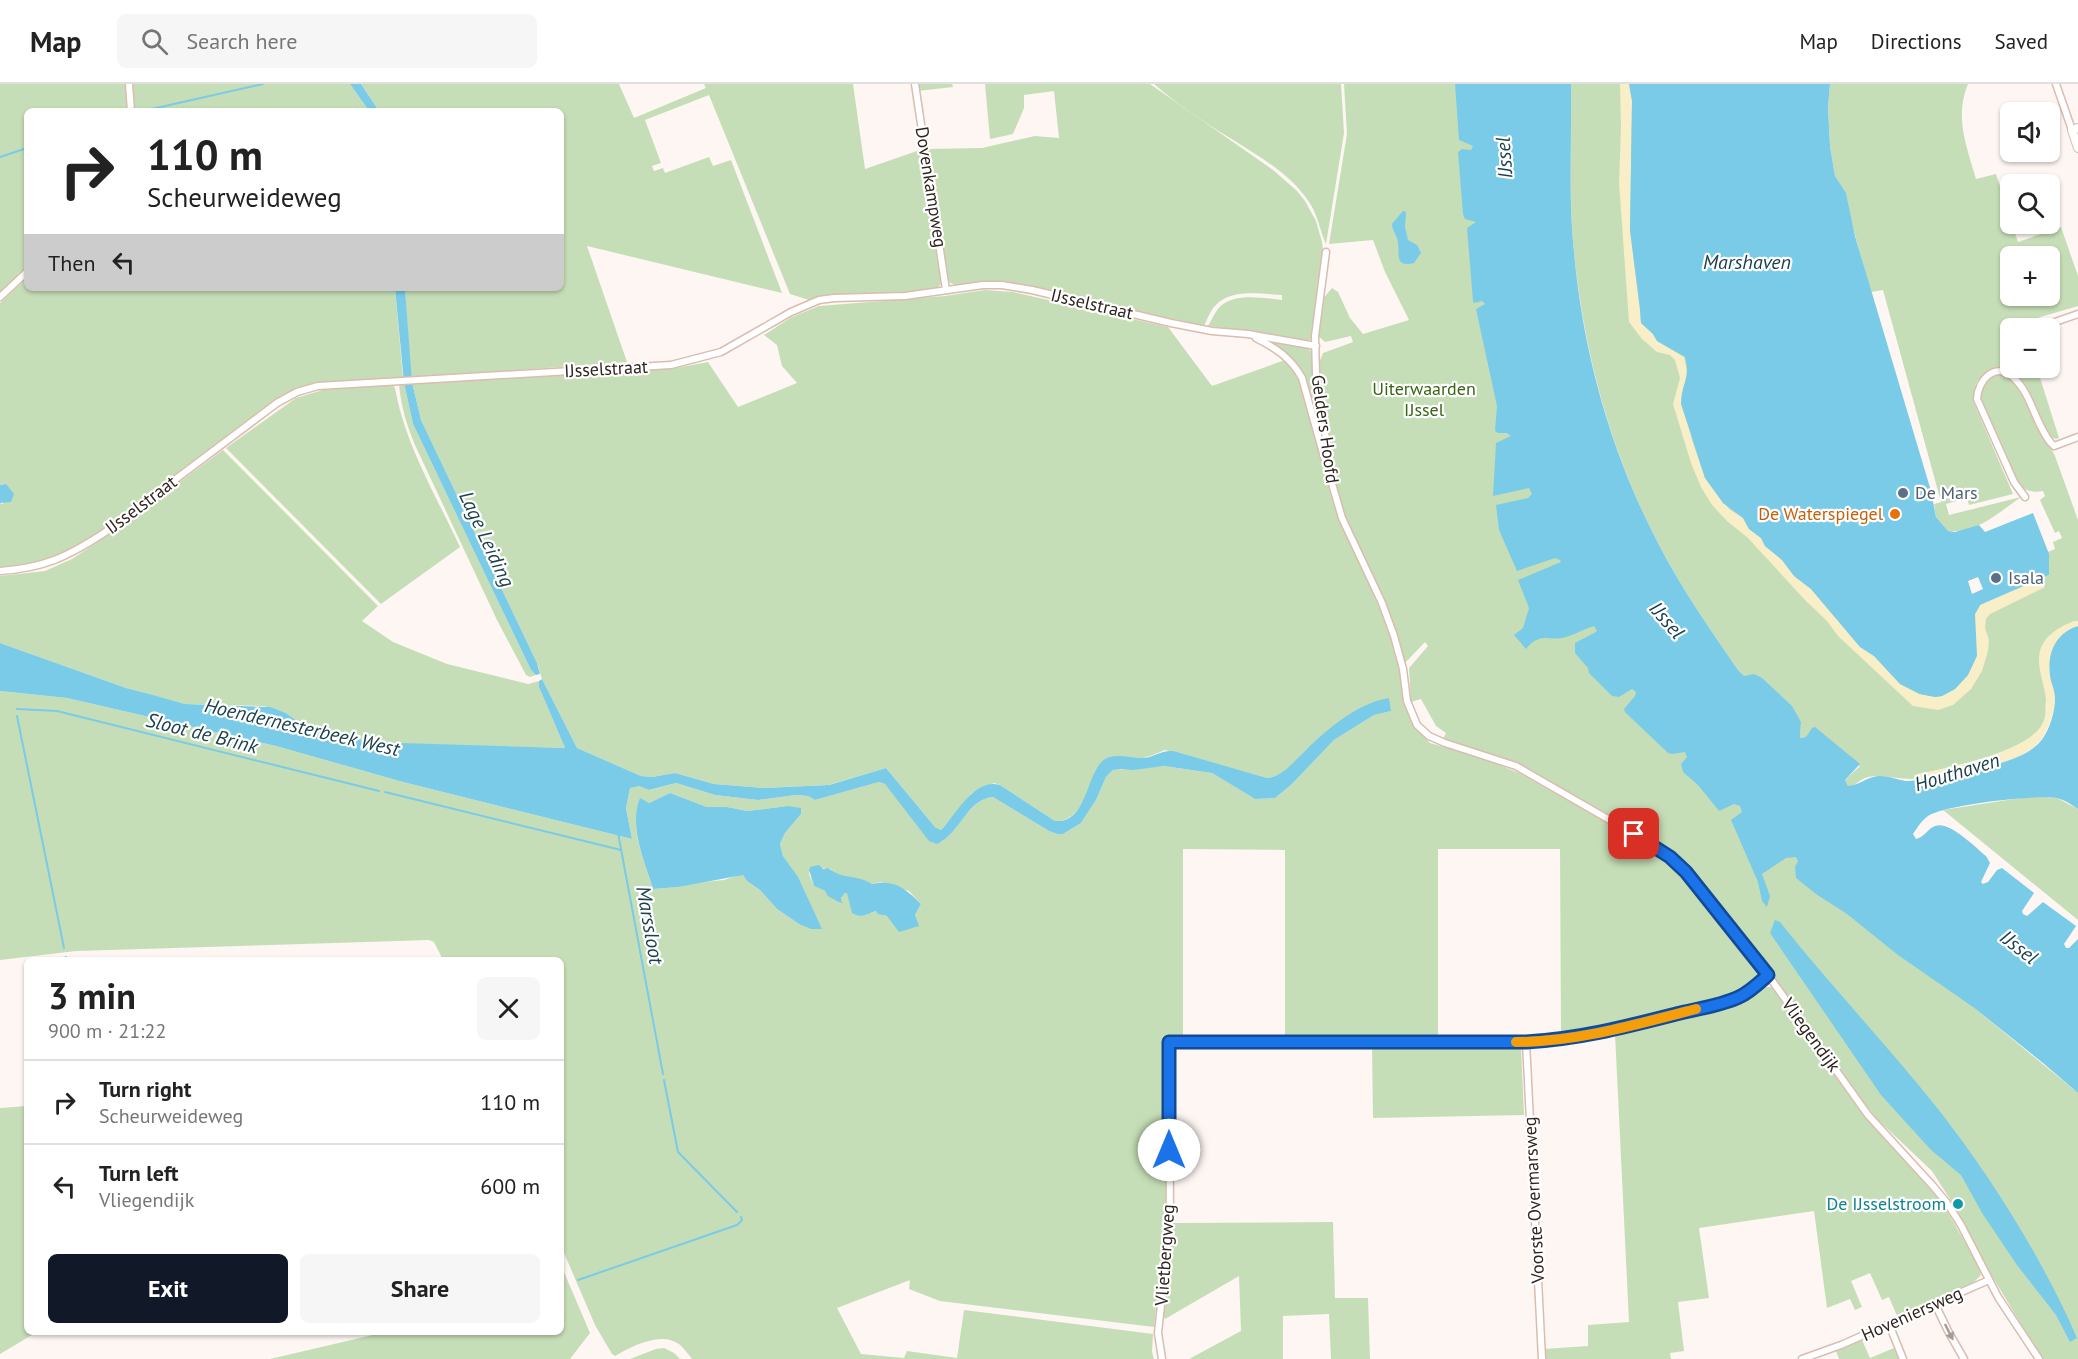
<!DOCTYPE html>
<meta charset="utf-8">
<style>
body{margin:0;font-family:"PT Sans",sans-serif;background:#f6f6f6;color:#222;height:100vh;display:flex;flex-direction:column;font-size:22px;white-space:nowrap}
*{box-sizing:border-box;margin:0}
p{font-size:20px;color:#767676}
.icon{flex:none;width:33px;height:33px;fill:none;stroke:currentColor;stroke-width:2;stroke-linecap:round;stroke-linejoin:round}
.map{position:relative;flex:1;overflow:hidden}
.panel{position:absolute;left:24px;top:873px;width:540px;height:378px;display:flex;flex-direction:column;background:#fff;border-radius:9px;box-shadow:0 2px 4px #0004}
.panel>*{flex:none}
.hud{position:absolute;left:24px;top:24px;width:540px;height:183px;border-radius:9px;box-shadow:0 2px 4px #0004;background:#fff;color:#222;overflow:hidden}
.fabs{position:absolute;left:2000px;top:18px;display:grid;gap:12px}
.fabs a{display:grid;place-items:center;width:60px;height:60px;border-radius:9px;background:#fff;box-shadow:0 2px 4px #0004;font-size:30px}
.pin{position:absolute;display:grid;place-items:center;width:51px;height:51px;color:#fff;margin:-26px;border-radius:12px;box-shadow:0 3px 9px #0006}
.me{position:absolute;width:66px;margin:-33px;rotate:0deg;stroke-linejoin:round;filter:drop-shadow(0 0 4px #0008)}
.turn{display:flex;align-items:center;gap:21px;height:126px;padding:0 24px;font-size:27px}
.turn .icon{width:78px;height:78px;stroke-width:2.5}
.turn b{display:block;font-size:42px;line-height:51px}
.then{display:flex;align-items:center;height:57px;padding:0 24px;background:#0003;gap:12px;font-size:22px}
.round{display:grid;place-items:center;flex:none;width:63px;height:63px;border-radius:9px;background:#f6f6f6}
.headline{display:flex;align-items:center;justify-content:space-between;height:102px;padding:0 24px}
h1{font-size:36px;font-weight:700;line-height:45px}
.cta{display:flex;gap:12px;margin-top:auto;padding:12px 24px}
.cta a{flex:1;height:69px;border-radius:9px;background:#111827;color:#fff;font-size:24px;font-weight:700;line-height:69px;text-align:center}
.cta a+a{background:#f6f6f6;color:#222}
ul{padding:0;list-style:none}
li{display:flex;align-items:center;gap:18px;height:84px;padding:0 24px;border-top:2px solid #e0e0e0}
li div{flex:1}
li b{display:block;font-size:22px}
li em{font-style:normal}
header{display:flex;align-items:center;gap:36px;box-sizing:border-box;height:84px;padding:0 30px;background:#fff;border-bottom:2px solid #e0e0e0}
header strong{font-size:28px}
nav{display:flex;gap:33px;margin-inline-start:auto;font-size:21px}
.search{width:420px;height:54px;background:#f6f6f6;display:flex;align-items:center;gap:15px;box-sizing:border-box;padding:0 21px;border-radius:9px;color:#767676;font-size:22px}
.map>svg:first-child{display:block}
.green{fill:#c6deb7;fill-rule:evenodd}
.sand{fill:#f8eec8}
.water{fill:#7acbe7}
.pier{fill:#fdf6f3}
.lines{fill:none;stroke-linecap:round;stroke-linejoin:round}
.stream{stroke:#7acbe7;stroke-width:2}
.minor-casing{stroke:#dbbcaf;stroke-width:9}
.tertiary-casing{stroke:#dbbcaf;stroke-width:10}
.minor{stroke:#fff;stroke-width:6}
.tertiary{stroke:#fff;stroke-width:8}
.oneway{fill:#a29c9a}
.route-casing{stroke:#114b97;stroke-width:15}
.route{stroke:#1a73e8;stroke-width:10}
.slow{stroke:#f59e0b;stroke-width:10}
.service-dot{fill:#5c6f8a;stroke:#fff;stroke-width:2}
.food-dot{fill:#e8710a;stroke:#fff;stroke-width:2}
.culture-dot{fill:#0f9aa8;stroke:#fff;stroke-width:2}
.labels{text-anchor:middle;stroke-width:4.5;stroke-linejoin:round;paint-order:stroke}
.street-label{font-size:18px;fill:#30241f;stroke:#fff}
.park-label{font-size:18px;fill:#3a6413;stroke:#fff}
.service-label{font-size:18px;fill:#4e5e75;stroke:#fff;text-anchor:start}
.food-label{font-size:18px;fill:#c56008;stroke:#fff;text-anchor:end}
.culture-label{font-size:18px;fill:#0d838f;stroke:#fff;text-anchor:end}
.water-label{font-size:20px;font-style:italic;fill:#1c414d;stroke:#fff}
</style>
<header>
<strong>Map</strong>
<div class="search"><svg class="icon" aria-label="search" viewBox="0 0 24 24"><circle cx="10" cy="10" r="6"/><path d="M15 15l6 6"/></svg>Search here</div>
<nav><a>Map</a><a>Directions</a><a>Saved</a></nav>
</header>
<div class="map">
<svg width="2078" height="1275" viewBox="0 0 2078 1275">
<rect width="100%" height="100%" fill="#fdf6f3"/>
<!-- green -->
<g class="green">
<path d="M0,0H350L369,27H27V185L0,211Z"/>
<path d="M361,0H619L634,34L706,4L704,0H853L865,85L920,66L941,200L935,206L817,214L809,216L790,210L709,11L645,36L661,79L652,82L654,87L663,84L665,89L709,73L713,82L731,76L782,209L587,162L627,278L411,294L405,204H561V27H379Z"/>
<path d="M917,0H952L953,3L918,7Z"/>
<path d="M985,0H1150L1273,86L1297,107L1305,117L1316,137L1322,158L1324,174L1312,255L1303,258L1250,247L1208,242C1211,237 1214,230 1218,225C1231,208 1263,214 1282,216V211C1262,210 1230,204 1215,222C1210,227 1207,236 1204,242L1023,201L991,198L955,201L948,198L945,193L926,65L982,64L1035,52L1059,54L1054,7L1024,11V24L1013,50L990,55Z"/>
<path d="M1154,0H1341L1344,49L1326,160C1320,147 1318,131 1309,118C1290,89 1258,72 1230,54C1204,38 1177,20 1154,0Z"/>
<path d="M1344,0H1478L1512,351L1965,904L1973,923L2078,1009V1275H2042L1989,1187L1960,1131L1932,1087L1878,1036L1859,1013L1766,883L1690,788L1674,772L1660,762L1577,715L1499,674L1443,655L1446,649L1436,642L1421,615L1411,618L1409,584L1428,562L1425,558L1405,579L1399,555L1339,420L1334,398L1319,292L1318,282L1323,269L1353,258L1351,252L1325,258L1317,251L1321,217L1332,204L1338,208L1350,234L1363,250L1409,236L1385,188L1373,156L1329,160L1347,50Z"/>
<path d="M1571,0H1629L1981,521L2049,491L2048,468L2055,465L2053,458L2062,454L2059,447L2055,449L2040,416L2045,412L2043,407C2032,409 2024,407 2016,398L1980,317C1981,293 2001,280 2018,302L2055,372L2078,436V537L2066,541C2059,565 2051,591 2046,616C2045,624 2047,632 2043,639C2030,668 1948,684 1918,690L1919,694C1900,699 1870,682 1854,702H1848L1845,696L1860,682L1806,653L1800,654L1801,638L1750,592L1744,593L1738,586C1710,545 1681,504 1658,459C1611,369 1584,269 1574,168C1568,112 1572,56 1571,0Z"/>
<path d="M1830,0H1968C1954,33 1967,63 1976,95L1996,90L2010,133V140H2012L2018,158L2061,143L2078,192V222L2023,238L2025,244H2010V284H2037L2059,354L2056,355L2049,352L2020,296L2011,288C1986,288 1972,289 1974,319L2013,410L1969,421L1967,414L1946,420L1949,431L2021,413C1998,429 1976,450 1948,447L1936,433L1934,420L1941,418L1883,206L1871,208L1852,140L1846,110L1835,92L1830,62L1828,23ZM2010,172H2049V212H2010Z"/>
<path d="M27,194V204H395L403,294L327,299L294,308L102,448L56,476L0,486V419L3,420L6,400L0,401V219Z"/>
<path d="M985,206L1013,208L1168,243L1212,302L1285,276L1299,296L1332,412L1388,545L1399,582L1403,614L1412,640L1430,659L1480,673L1519,689L1644,760L1669,776L1688,794L1760,887V894L1752,903L1695,923L1561,953L1560,765H1438V954H1285V766L1183,765V954L1165,955L1166,1129L1154,1243L940,1217L909,1205L910,1196L837,1224L861,1270L904,1274L907,1267L957,1274L964,1226L1153,1250L1152,1268L1154,1275H692C688,1270 684,1264 679,1260C661,1247 632,1262 615,1272L612,1270L595,1241L561,1162V876H443L434,858L429,856L76,867L0,876V607L67,614L276,662L403,698L632,755L626,724L630,703L639,702L650,706L676,699L715,711L758,716L796,711L808,712L815,716L879,698L885,700L941,758C960,746 969,715 993,713L1049,747L1063,750L1081,739L1096,716L1106,693L1113,686L1164,682L1212,689L1255,715L1275,714L1291,701L1334,656L1374,631L1390,627L1389,614L1336,641L1305,667L1283,690L1267,694L1165,666C1143,676 1119,680 1096,686C1091,705 1078,739 1055,737L1000,701L994,699L972,709L941,746L935,743L886,684L828,701L764,704L714,700L675,689L652,693L641,692L577,664L542,595L537,579L421,336L412,298L676,284L708,278L738,323L797,299L782,282L777,261L764,251L792,233L819,222L945,212ZM670,709L707,723H727L747,727L788,722L801,730L785,749L780,760L783,772L788,780L799,840L777,825L760,806L747,797L743,791H739L724,796L694,799L678,803L653,805C645,779 628,742 640,715L649,719ZM810,783L831,785V788L845,793L872,800L881,798L909,807L921,820L915,831C903,831 885,836 876,827C866,830 864,834 853,829L848,809H845L841,814V820L825,807L814,802L809,790Z"/>
<path d="M1261,254L1306,263L1312,268L1326,369L1299,284L1284,267Z"/>
<path d="M404,299L413,340L531,586L536,591L530,593L526,591L497,536L415,361C407,342 401,322 399,301Z"/>
<path d="M392,300L395,304C405,361 436,411 460,463L381,520L226,364L296,314L323,306Z"/>
<path d="M223,366L378,522L362,537L393,558L447,580L528,600L539,597V603L565,664L367,659L308,645L286,629L264,622L185,620L126,604L0,559V492L45,487L72,475L105,453Z"/>
<path d="M2033,712L2057,714L2078,725V836L1943,726Z"/>
<path d="M1765,903H1772L1874,1043L1941,1117L1979,1182L1981,1191L1974,1198L1897,1232L1889,1213L1882,1216L1870,1189L1851,1197L1862,1223L1855,1226L1850,1215L1827,1224L1814,1127L1699,1144L1709,1214L1678,1218L1684,1267L1670,1269L1671,1275H1545L1544,1265L1588,1262V1241L1629,1238L1615,950L1743,918Z"/>
<path d="M1372,963H1521L1524,1031L1373,1034Z"/>
<path d="M27,1022V1248H37L0,1270V1024Z"/>
<path d="M1333,1138L1335,1214H1368L1370,1275H1331L1329,1230L1283,1232V1275H1189L1241,1247L1239,1192L1165,1235L1163,1231L1173,1139Z"/>
<path d="M561,1181L590,1249L570,1275H270L377,1250V1248H561Z"/>
<path d="M1862,1256L1870,1274L1894,1264L1899,1275H1839L1836,1267Z"/>
<path d="M664,1264L674,1269L680,1275H630L656,1265Z"/>
</g>
<!-- sand -->
<g class="sand">
<path d="M1620,0H1629L1632,17L1630,146L1640,226L1641,239L1653,250L1657,257L1684,273L1688,292L1684,301L1692,356L1705,394L1729,425L1743,434L1749,445L1761,454L1765,462L1782,476L1794,492L1811,505L1860,563L1874,572L1900,600L1919,610L1935,613L1942,612L1955,605L1968,591L1975,550V530L1981,520L2037,496L2045,503L1990,530L1986,535L1985,544L1989,556L1988,567L1982,587L1971,605L1953,621L1938,626L1913,622L1838,552L1827,537L1806,517L1747,453L1728,438L1712,421L1701,403L1691,379L1673,320L1680,294L1675,276L1670,271L1657,268L1642,255L1629,238L1619,99L1621,42Z"/>
<path d="M2074,537H2078V542C2054,550 2048,570 2051,594C2052,601 2055,609 2055,616C2053,632 2047,652 2035,662C2007,686 1954,689 1920,695L1918,690C1947,684 2030,668 2043,639C2060,603 2007,564 2074,537Z"/>
</g>
<!-- water -->
<g class="water">
<path d="M350,0H361L379,27H369Z"/>
<path d="M1455,0H1571C1572,56 1568,112 1574,168C1583,269 1611,369 1658,459C1681,504 1710,545 1738,586L1744,592L1754,590L1762,594L1792,622L1801,638L1800,654L1806,653L1812,644L1815,643L1860,680L1845,696L1848,702C1858,702 1867,693 1878,692C1889,691 1899,697 1909,697C1920,696 1931,693 1941,691C1969,686 2026,680 2043,654C2050,644 2055,627 2055,615C2055,609 2053,603 2051,597C2046,573 2053,550 2078,542V725C2072,721 2065,716 2057,714C2038,710 1943,721 1928,732C1922,736 1917,744 1913,750L1916,755C1925,753 1927,745 1935,742C1949,736 1975,763 1986,772L1990,779L1981,798L1983,800L1988,798L1997,786L2002,784L2034,809L2022,827L2023,830L2027,832L2043,818L2076,842L2064,860L2066,864H2069L2078,855V1009L2043,979L1973,923L1898,871L1847,830L1816,810L1796,794L1795,783L1798,777L1796,773L1786,774L1762,790L1770,812L1767,823L1762,817L1758,798L1731,736L1742,728L1740,722L1734,720L1719,727L1698,701L1683,688L1681,680L1687,673L1685,668L1672,670L1668,669L1625,628L1624,625L1635,612L1636,608L1632,605L1619,613L1612,612L1589,589L1588,584L1575,569V559L1594,549L1597,547L1594,542C1584,545 1576,550 1566,553C1548,558 1541,547 1526,565L1514,551L1523,544L1529,524L1518,496L1561,478L1560,476L1555,474L1517,487L1499,446L1496,421L1528,414L1532,410L1529,404L1493,412L1496,359L1511,352L1507,349H1498L1495,347L1497,322L1476,225L1485,220L1482,217L1474,219L1473,217L1467,144L1476,138L1465,135L1463,130L1458,68L1462,65L1471,66L1473,62L1459,56Z"/>
<path d="M1629,0H1830L1828,23L1830,62L1835,92L1846,109L1855,152L1931,407L1936,433L1948,447L1955,448L1979,441L1985,448L2033,429L2049,470V491L1980,521L1975,530L1977,572L1968,591L1955,605L1942,612L1935,613L1920,610L1900,600L1874,572L1860,563L1811,505L1794,492L1782,476L1765,462L1761,454L1749,445L1743,434L1723,419L1705,394L1681,320C1681,300 1691,294 1685,273L1657,257L1653,250L1641,239L1640,225L1630,146L1632,17Z"/>
<path d="M1403,127L1406,128L1405,143L1408,156L1417,161L1421,169L1414,179C1394,184 1400,170 1398,158C1397,151 1392,147 1392,140Z"/>
<path d="M395,204H405L412,298L421,336L537,579L540,590L536,591L531,586L413,340L404,299Z"/>
<path d="M6,400L14,410L11,418L0,419V401Z"/>
<path d="M0,559L126,604L153,611L185,620L270,623L286,629L308,645L333,647L367,658L565,664L539,603V597L542,595L577,664L641,692L652,693L675,689L714,700L764,704L829,701L886,684L935,743L941,746C956,730 975,693 1000,701L1055,737C1088,740 1086,687 1105,675C1115,669 1130,674 1142,674C1153,674 1161,666 1173,667L1267,694C1284,692 1292,679 1304,668C1326,646 1357,619 1389,614L1391,627L1374,631L1334,656L1291,701L1275,714L1255,715L1212,689L1164,682L1133,686L1122,685L1113,686L1106,693L1096,716L1081,739L1063,750H1058L1049,747L993,713C967,715 960,750 937,760L929,757L885,700L879,698L815,716L808,712L796,711L758,716L715,711L676,699L649,706L639,702L630,704L626,724L632,755L403,698L276,662L67,614L0,607Z"/>
<path d="M670,709L707,723H727L747,727L788,722L801,724V730L785,749L780,760L783,772L798,793L822,845H811L799,840L777,825L760,806L747,797L743,791L678,803L653,805C645,778 628,742 640,714L649,719Z"/>
<path d="M819,781L823,785L828,784C843,796 856,790 872,800C895,795 906,805 921,820L915,831L919,842L899,848L887,832L878,830L876,827C866,830 863,835 852,829L847,809H845L841,814L842,820L828,812L825,807L814,802L809,786L810,783Z"/>
<path d="M1775,836L1780,838C1831,902 1887,961 1938,1025C1990,1091 2044,1177 2077,1254L2070,1258L2056,1231L2017,1181L1982,1129L1961,1091L1931,1066L1881,1011L1770,849Z"/>
</g>
<!-- pier -->
<path class="pier" d="M1978,493L1983,505L1972,510L1968,497Z"/>
<g class="lines">
<!-- stream -->
<g class="stream">
<path d="M143,27L263,0"/>
<path d="M0,73L27,64"/>
<path d="M17,625L57,627L379,707"/>
<path d="M17,632L64,864"/>
<path d="M385,708L621,766"/>
<path d="M618,749L663,990"/>
<path d="M66,873L67,876"/>
<path d="M664,996L678,1068L737,1128"/>
<path d="M578,1196L737,1141L742,1136L741,1133"/>
</g>
<!-- minor casing -->
<g class="minor-casing">
<g id="minor">
<path d="M129,0L131,27"/>
<path d="M915,0L946,206"/>
<path d="M2056,0L2072,46"/>
<path d="M1326,168L1315,252L1316,290L1328,368V386L1342,434L1382,519L1394,552L1403,585L1407,617L1417,641L1429,652L1445,659L1516,682L1653,761L1681,783L1768,891L1868,1031L1933,1102L1947,1119L1961,1141L1998,1213L2039,1275"/>
<path d="M0,213L27,188"/>
<path d="M2055,238L2078,230"/>
<path d="M1256,254C1276,264 1291,274 1302,294L1326,380"/>
<path d="M2025,413L2014,398L1977,315C1978,295 1996,277 2014,294C2032,311 2035,340 2051,359L2054,362L2078,353"/>
<path d="M0,487C44,484 67,473 104,449L277,319L297,308L318,302L671,281L721,268L791,228L819,216L834,214L905,212L983,201H1002L1032,206L1171,239L1212,247L1248,250L1316,262"/>
<path d="M1526,958L1542,1275"/>
<path d="M1935,1220L1948,1247L1964,1275"/>
<path d="M1889,1240L1903,1275"/>
<path d="M1162,1275L1158,1249L1170,1136L1169,958H1526C1595,954 1667,935 1734,915L1748,908L1768,891"/>
<path d="M1802,1275L1841,1261L1989,1196"/>
</g>
</g>
<!-- tertiary casing -->
<g class="tertiary-casing">
<path id="tertiary" d="M2078,44L2072,46L2078,64"/>
</g>
<!-- minor -->
<use href="#minor" class="minor"/>
<!-- tertiary -->
<use href="#tertiary" class="tertiary"/>
</g>
<!-- one-way arrows -->
<defs><path id="oneway-solid" d="M-6-.8H1V-3.2L6.5 0L1 3.2V.8H-6Z" transform="scale(1.5)"/></defs>
<use class="oneway" href="#oneway-solid" transform="translate(1949 1248) rotate(63)"/>
<g class="lines">
<!-- route casing -->
<g class="route-casing">
<path id="route" d="M1169,1066V958H1526C1579,955 1625,943 1676,930C1696,925 1720,922 1739,913C1750,908 1759,899 1768,891L1686,788L1670,773L1634,750"/>
</g>
<!-- route -->
<use href="#route" class="route"/>
<!-- slow -->
<path class="slow" d="M1516,958C1578,958 1637,940 1696,925"/>
</g>
<!-- markers -->
<g class="service-dot">
<circle cx="1903" cy="409" r="6"/>
<circle cx="1996" cy="494" r="6"/>
</g>
<circle class="food-dot" cx="1895" cy="430" r="6"/>
<circle class="culture-dot" cx="1958" cy="1120" r="6"/>
<g class="labels">
<!-- street labels -->
<g class="street-label">
<text transform="translate(931 103) rotate(81)" y="6">Dovenkampweg</text>
<text transform="translate(1092 220) rotate(13)" y="6">IJsselstraat</text>
<text transform="translate(606 285) rotate(-3)" y="6">IJsselstraat</text>
<text transform="translate(1325 345) rotate(82)" y="6">Gelders Hoofd</text>
<text transform="translate(141 421) rotate(-37)" y="6">IJsselstraat</text>
<text transform="translate(1811 951) rotate(54)" y="6">Vliegendijk</text>
<text transform="translate(1534 1116) rotate(-93)" y="6">Voorste Overmarsweg</text>
<text transform="translate(1165 1171) rotate(-86)" y="6">Vlietbergweg</text>
<text transform="translate(1912 1230) rotate(-24)" y="6">Hoveniersweg</text>
</g>
<!-- park labels -->
<g class="park-label">
<text x="1424" y="311">Uiterwaarden<tspan x="1424" dy="21">IJssel</tspan></text>
</g>
<!-- service labels -->
<g class="service-label">
<text x="1915" y="415">De Mars</text>
<text x="2008" y="500">Isala</text>
</g>
<!-- food labels -->
<g class="food-label">
<text x="1883" y="436">De Waterspiegel</text>
</g>
<!-- culture labels -->
<g class="culture-label">
<text x="1946" y="1126">De IJsselstroom</text>
</g>
<!-- water labels -->
<g class="water-label">
<text transform="translate(1504 74) rotate(-94)" y="7">IJssel</text>
<text x="1747" y="185">Marshaven</text>
<text transform="translate(487 455) rotate(65)" y="7">Lage Leiding</text>
<text transform="translate(1667 536) rotate(49)" y="7">IJssel</text>
<text transform="translate(302 643) rotate(13)" y="7">Hoendernesterbeek West</text>
<text transform="translate(202 649) rotate(14)" y="7">Sloot de Brink</text>
<text transform="translate(1957 688) rotate(-17)" y="7">Houthaven</text>
<text transform="translate(650 841) rotate(80)" y="7">Marssloot</text>
<text transform="translate(2019 863) rotate(38)" y="7">IJssel</text>
</g>
</g>
</svg>
<div class="fabs">
<a><svg class="icon" aria-label="sound" viewBox="0 0 24 24"><path d="M4 9h4l5-4v14l-5-4H4zM17 9q2 3 0 6"/></svg></a>
<a><svg class="icon" aria-label="search" viewBox="0 0 24 24"><circle cx="10" cy="10" r="6"/><path d="M15 15l6 6"/></svg></a>
<a>+</a>
<a>−</a>
</div>
<div class="pin" style="left:1634px;top:750px;background:#d93025"><svg class="icon" aria-label="arrive" viewBox="0 0 24 24"><path d="M6 21V4h12l-3 4 3 4H6"/></svg></div>
<svg class="me" style="left:1169px;top:1066px" viewBox="-20 -20 40 40"><circle r="19" fill="#fff"/><path d="M0-13L10 11 0 6-10 11z" fill="#1a73e8"/></svg>
<div class="hud">
<div class="turn"><svg class="icon" aria-label="right" viewBox="0 0 24 24"><path d="M7 20v-9h11M14 6l5 5-5 5"/></svg><div><b>110 m</b>Scheurweideweg</div></div>
<div class="then">Then<svg class="icon" aria-label="left" viewBox="0 0 24 24"><path d="M17 20v-9H6M10 6l-5 5 5 5"/></svg></div>
</div>
<section class="panel">
<div class="headline"><div><h1>3 min</h1><p>900 m · 21:22</p></div><a class="round"><svg class="icon" aria-label="close" viewBox="0 0 24 24"><path d="M6 6l12 12M18 6L6 18"/></svg></a></div>
<ul>
<li><svg class="icon" aria-label="right" viewBox="0 0 24 24"><path d="M7 20v-9h11M14 6l5 5-5 5"/></svg><div><b>Turn right</b><p>Scheurweideweg</p></div><em>110 m</em></li>
<li><svg class="icon" aria-label="left" viewBox="0 0 24 24"><path d="M17 20v-9H6M10 6l-5 5 5 5"/></svg><div><b>Turn left</b><p>Vliegendijk</p></div><em>600 m</em></li>
</ul>
<div class="cta"><a>Exit</a><a>Share</a></div>
</section>
</div>
